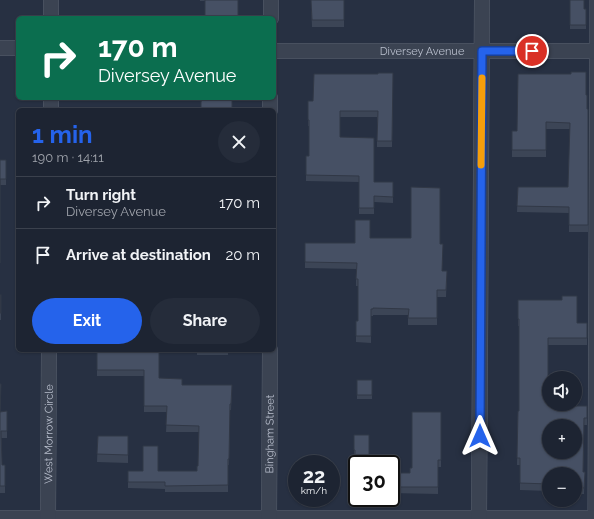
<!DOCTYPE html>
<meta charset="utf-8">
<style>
body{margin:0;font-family:Raleway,sans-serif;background:#252c3a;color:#f1f3f6;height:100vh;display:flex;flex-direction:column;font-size:15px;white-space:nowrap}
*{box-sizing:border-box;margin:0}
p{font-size:13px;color:#a0a4ac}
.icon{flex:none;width:22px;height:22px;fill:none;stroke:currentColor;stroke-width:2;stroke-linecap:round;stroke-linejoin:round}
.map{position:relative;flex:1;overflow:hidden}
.side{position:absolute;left:16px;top:108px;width:260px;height:244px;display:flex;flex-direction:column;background:#1d2432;border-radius:6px;box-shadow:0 1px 3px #0004,0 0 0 1px #3b414d}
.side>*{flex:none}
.guide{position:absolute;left:16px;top:16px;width:260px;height:84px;border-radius:6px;box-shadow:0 1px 3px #0004,0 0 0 1px #3b414d;background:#0b6e4f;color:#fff;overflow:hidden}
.fabs{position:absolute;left:542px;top:371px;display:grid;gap:8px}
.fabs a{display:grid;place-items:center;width:40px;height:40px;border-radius:50%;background:#1d2432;box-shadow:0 1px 3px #0004,0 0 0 1px #3b414d;font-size:20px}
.speed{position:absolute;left:288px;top:455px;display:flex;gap:8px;font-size:20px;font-weight:700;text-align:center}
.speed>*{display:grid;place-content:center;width:52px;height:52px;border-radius:50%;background:#1d2432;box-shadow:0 1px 3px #0004,0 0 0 1px #3b414d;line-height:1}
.speed small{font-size:10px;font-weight:400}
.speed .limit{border:2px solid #111;border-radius:6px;background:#fff;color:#111}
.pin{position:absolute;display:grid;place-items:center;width:34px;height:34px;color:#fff;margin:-17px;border:2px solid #fff;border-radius:50%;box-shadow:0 1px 4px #0007}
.me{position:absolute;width:44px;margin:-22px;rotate:0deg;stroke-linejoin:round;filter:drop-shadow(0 0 3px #0008)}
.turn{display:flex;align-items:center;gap:14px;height:84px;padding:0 16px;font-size:18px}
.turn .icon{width:52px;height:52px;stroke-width:2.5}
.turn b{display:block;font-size:28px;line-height:34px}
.round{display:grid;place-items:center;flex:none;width:42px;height:42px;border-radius:21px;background:#252c3a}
.overview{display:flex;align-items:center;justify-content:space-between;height:68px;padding:0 16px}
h1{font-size:24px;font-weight:700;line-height:30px;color:#2563eb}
.primary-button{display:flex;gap:8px;margin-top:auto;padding:8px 16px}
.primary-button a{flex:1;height:46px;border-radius:24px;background:#2563eb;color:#fff;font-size:16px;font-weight:700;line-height:46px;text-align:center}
.primary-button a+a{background:#252c3a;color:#f1f3f6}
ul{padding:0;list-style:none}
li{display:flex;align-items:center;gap:12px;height:52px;padding:0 16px;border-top:1px solid #3b414d}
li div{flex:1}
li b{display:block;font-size:15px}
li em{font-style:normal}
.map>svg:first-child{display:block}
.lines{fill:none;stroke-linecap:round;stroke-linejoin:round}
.lane-casing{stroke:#565e6c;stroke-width:9}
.street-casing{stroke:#565e6c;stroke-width:16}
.lane{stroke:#3b4352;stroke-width:8}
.street{stroke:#3b4352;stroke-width:15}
.wall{fill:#3c4556}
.building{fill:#465064;stroke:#313846;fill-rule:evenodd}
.route-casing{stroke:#184099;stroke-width:10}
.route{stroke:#2563eb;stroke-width:7}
.slow{stroke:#f59e0b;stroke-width:7}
.labels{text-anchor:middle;stroke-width:3;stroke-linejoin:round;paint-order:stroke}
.street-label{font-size:11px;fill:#b8becc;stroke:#202837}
</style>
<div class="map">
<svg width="594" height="519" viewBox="0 0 594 519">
<rect width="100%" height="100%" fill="#273042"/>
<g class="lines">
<!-- lane casing -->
<g class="lane-casing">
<path id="lane" d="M592,519L594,0"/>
</g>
<!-- street casing -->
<g class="street-casing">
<g id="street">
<path d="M51,0V18"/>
<path d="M271,18V0"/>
<path d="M0,48H18"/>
<path id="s1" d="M274,51H594"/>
<path d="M51,110V98"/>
<path d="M270,110V98"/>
<path d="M0,518H594"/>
<path id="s2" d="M48,519L49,350"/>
<path id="s3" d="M269,519L270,350"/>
<path d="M479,519L482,0"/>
</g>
</g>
<!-- lane -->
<use href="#lane" class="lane"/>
<!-- street -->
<use href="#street" class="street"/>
</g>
<!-- wall -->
<g class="wall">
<path d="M200,0H238L200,1Z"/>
<path d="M311,0H344V27H312Z"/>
<path d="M570,0L584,9H586V29H570Z"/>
<path d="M393,73L392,147H377V117H340V137L374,182H393V203L374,202V214H359V182L306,181V156H309V126H308V101H313L378,74Z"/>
<path d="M586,95L587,109H588V232H569V213L517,212L518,187H568L570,129H546V157H512V131H517Z"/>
<path d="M0,160H6V185H0V269Z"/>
<path d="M370,238L440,244L442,271H447L446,297H437V325H408V315H373V316H371V343L356,342V321H358V286H356V269L305,268V243H355Z"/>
<rect x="0" y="295" width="1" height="25"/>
<path d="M518,300L577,323H587V345H548V406H587V425H584L583,472H585L584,494H575V474H549V491L520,490V465H517L518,411H519V326H518Z"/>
<rect x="197" y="350" width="31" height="5"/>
<path d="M97,351H143L159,378L182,385H232L231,410H230L229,465H228V492H165V489L128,488V471H197L198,466L199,432H166L167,412H144V376H97Z"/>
<rect x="357" y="380" width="15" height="19"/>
<path d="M0,384V412L7,411V438H1L2,465H5V493H0Z"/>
<path d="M441,412V467H438V494L391,493V473H410L412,468Z"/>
<path d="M354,435L357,464V493H355V457H354Z"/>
<path d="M98,436H128V463L97,462Z"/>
</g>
<!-- building -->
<g class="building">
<rect x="205" y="0" width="33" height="18"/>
<path d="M311,0H344V20H312Z"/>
<path d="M570,0H584V9H586V25H570Z"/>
<path d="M571,72H586V95H587V109H588V225H569V207L517,206L518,187H568L570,123L546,122V150H512V131H517L518,74H571Z"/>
<path d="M378,73H393L392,141H377L378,111H340V137L374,138V182H393V197L374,196V208H359V176L306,175V156H309V120H308V101H313L314,74H378Z"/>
<path d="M202,98H232V110H201V101H202Z"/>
<path d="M0,160H6V179H0V263Z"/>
<path d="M411,187L440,188V244H443L442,271H447L446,290H437V318H408L409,309L373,308V309H371V336H356V321H358V279H356L357,263L305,262V243H355V220H370V238H411Z"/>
<rect x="0" y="295" width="1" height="18"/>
<path d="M562,296H577V323H587V338H548V406H587V418H584L583,472H585L584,488L575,487V474H549V484L520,483V458H517L518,411H519V319H518V300H562ZM549,426H575V452H549Z"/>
<path d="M143,350H159V378L182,379V385H232L231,404H230L229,459H228V485L165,486V482H128V471H143V446H158V471H197V466H198L199,426L166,425L167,406H144V370H97V351H143Z"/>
<rect x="357" y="380" width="15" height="15"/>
<path d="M0,384H1L0,412L7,411V431H1L2,465H5V486H0Z"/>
<path d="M412,412H441V460H438V487H391V473H410V468H412Z"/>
<path d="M354,435H369V464H357V486H355V450H354Z"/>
<path d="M98,436H128V455L97,454Z"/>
</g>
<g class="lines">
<!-- route casing -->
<g class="route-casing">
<path id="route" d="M480,436L482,51H532"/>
</g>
<!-- route -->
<use href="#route" class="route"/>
<!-- slow -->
<path class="slow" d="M481,165L482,78"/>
</g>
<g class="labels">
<!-- street labels -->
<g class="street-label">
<text dy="4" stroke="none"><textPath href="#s1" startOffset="148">Diversey Avenue</textPath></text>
<text dy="4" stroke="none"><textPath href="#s2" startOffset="85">West Morrow Circle</textPath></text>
<text dy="4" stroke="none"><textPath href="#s3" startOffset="85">Bingham Street</textPath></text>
</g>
</g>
</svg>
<div class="fabs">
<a><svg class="icon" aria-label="sound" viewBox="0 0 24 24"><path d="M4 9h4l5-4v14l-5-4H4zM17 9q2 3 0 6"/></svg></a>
<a>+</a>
<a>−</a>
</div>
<div class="speed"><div>22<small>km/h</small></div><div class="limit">30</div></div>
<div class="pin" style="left:532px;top:51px;background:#d93025"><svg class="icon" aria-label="arrive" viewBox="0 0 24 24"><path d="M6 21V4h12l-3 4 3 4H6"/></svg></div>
<svg class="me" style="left:480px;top:436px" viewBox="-20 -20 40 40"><path d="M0-17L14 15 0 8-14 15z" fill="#2563eb" stroke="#fff" stroke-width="4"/></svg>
<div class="guide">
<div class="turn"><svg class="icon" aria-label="right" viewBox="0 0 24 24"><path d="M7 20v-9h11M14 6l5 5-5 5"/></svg><div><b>170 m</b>Diversey Avenue</div></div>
</div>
<section class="side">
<div class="overview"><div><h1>1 min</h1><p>190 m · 14:11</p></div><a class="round"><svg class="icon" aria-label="close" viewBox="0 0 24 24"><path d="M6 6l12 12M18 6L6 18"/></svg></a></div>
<ul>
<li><svg class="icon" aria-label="right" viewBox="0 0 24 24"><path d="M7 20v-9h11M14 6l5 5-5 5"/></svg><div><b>Turn right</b><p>Diversey Avenue</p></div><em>170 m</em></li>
<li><svg class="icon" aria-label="arrive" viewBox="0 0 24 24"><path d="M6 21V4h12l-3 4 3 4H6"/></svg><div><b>Arrive at destination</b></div><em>20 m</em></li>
</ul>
<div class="primary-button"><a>Exit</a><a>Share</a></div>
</section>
</div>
